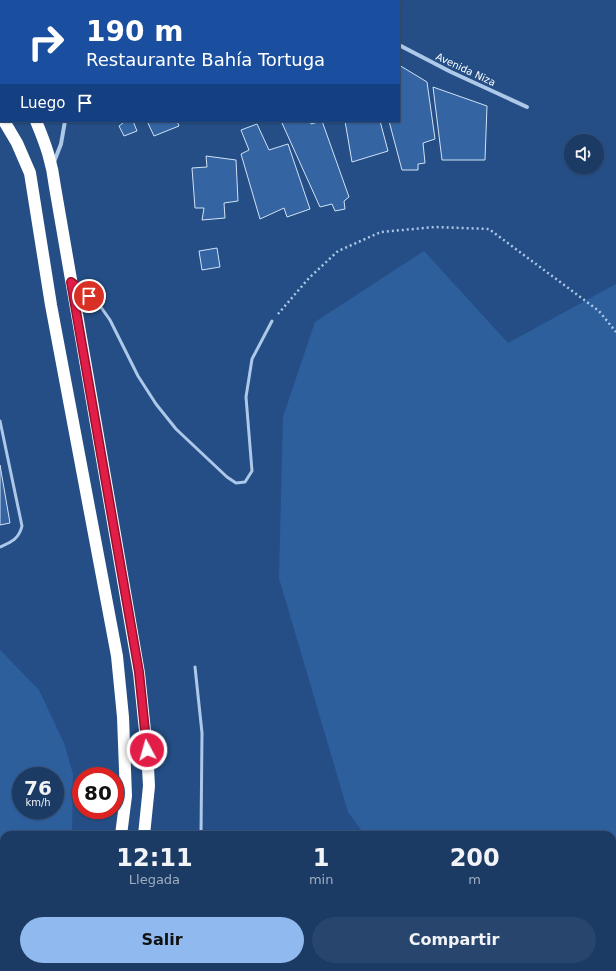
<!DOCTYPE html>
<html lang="es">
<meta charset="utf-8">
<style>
body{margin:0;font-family:"DejaVu Sans",sans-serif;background:#28456d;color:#f1f3f6;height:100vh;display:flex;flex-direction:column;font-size:15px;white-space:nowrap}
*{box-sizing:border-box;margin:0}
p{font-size:13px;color:#a0adbf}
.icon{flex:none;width:22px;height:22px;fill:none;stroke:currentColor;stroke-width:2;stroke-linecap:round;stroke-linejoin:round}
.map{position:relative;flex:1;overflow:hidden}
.panel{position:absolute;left:0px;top:831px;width:616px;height:140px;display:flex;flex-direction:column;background:#1b3a64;border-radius:12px 12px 0 0;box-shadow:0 1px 3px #0004,0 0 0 1px #395478}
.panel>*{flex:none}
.top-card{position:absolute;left:0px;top:0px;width:400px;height:122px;box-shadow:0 1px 3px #0004,0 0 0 1px #395478;background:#1a4fa0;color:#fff;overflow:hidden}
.fabs{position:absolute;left:564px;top:134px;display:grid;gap:8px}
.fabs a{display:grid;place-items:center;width:40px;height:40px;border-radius:50%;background:#1b3a64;box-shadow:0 1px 3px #0004,0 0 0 1px #395478;font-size:20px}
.speed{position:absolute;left:12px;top:767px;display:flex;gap:8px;font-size:20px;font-weight:700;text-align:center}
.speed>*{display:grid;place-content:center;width:52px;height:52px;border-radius:50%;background:#1b3a64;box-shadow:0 1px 3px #0004,0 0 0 1px #395478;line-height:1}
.speed small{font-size:10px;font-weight:400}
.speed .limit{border:6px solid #d22;background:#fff;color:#111}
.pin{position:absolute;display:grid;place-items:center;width:34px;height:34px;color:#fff;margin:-17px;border:2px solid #fff;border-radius:50%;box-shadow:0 1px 4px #0007}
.me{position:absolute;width:44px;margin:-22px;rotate:354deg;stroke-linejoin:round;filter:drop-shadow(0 0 3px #0008)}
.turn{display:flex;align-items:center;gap:14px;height:84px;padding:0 20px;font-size:18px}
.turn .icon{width:52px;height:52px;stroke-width:2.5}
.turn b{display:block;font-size:28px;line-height:34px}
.then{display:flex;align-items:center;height:38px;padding:0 20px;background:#0003;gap:8px;font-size:15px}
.eta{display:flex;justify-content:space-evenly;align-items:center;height:68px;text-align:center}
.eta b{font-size:24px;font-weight:600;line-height:28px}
.cta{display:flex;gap:8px;margin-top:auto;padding:8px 20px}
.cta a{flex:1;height:46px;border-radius:24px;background:#90b9f0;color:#111;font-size:16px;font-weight:600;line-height:46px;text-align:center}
.cta a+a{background:#28456d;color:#f1f3f6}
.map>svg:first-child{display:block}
.green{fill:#2e5f9d;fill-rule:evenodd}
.building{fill:#3464a2;stroke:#d1e2f6}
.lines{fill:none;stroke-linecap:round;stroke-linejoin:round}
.path{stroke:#adc8e8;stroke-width:2.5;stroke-dasharray:2 3;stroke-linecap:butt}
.lane{stroke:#adc8e8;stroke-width:3}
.street{stroke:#adc8e8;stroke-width:4}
.highway{stroke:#fff;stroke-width:12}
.route-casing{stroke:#92132f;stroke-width:10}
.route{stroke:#e11d48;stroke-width:7}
.labels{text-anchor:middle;stroke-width:4;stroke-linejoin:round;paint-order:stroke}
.street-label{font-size:10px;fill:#fff;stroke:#244e85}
</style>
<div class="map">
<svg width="616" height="971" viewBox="0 0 616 971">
<rect width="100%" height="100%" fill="#244e85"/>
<!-- green -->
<g class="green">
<path d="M424,251L508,343L616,284V971H460L457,967H612V835H365L348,812L279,578L283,417L315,322Z"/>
<path d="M0,650L39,690L64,743L73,774L72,835H4V943L0,945ZM21,776H55V810H21Z"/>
</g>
<!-- building -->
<g class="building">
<path d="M399,65L427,82L435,139L423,143L425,163L418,164V170H402L389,121H399Z"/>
<path d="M433,87L487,106L485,160H442Z"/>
<path d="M123,121H133L137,131L124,136L119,126L123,123Z"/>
<path d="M147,121H177L179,126L154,136Z"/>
<path d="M288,121H310L311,124L322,121L349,197L344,201L345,209L335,211L332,204L320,207L282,123Z"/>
<path d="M345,121H380L388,151L352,162Z"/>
<path d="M257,124L269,150L288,144L310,209L287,217L284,208L260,219L241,154L249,150L241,130Z"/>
<path d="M206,156L236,160L238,201L224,203L225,218L202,220L204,208H195L192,168L207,167Z"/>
<path d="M217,248L220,267L202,270L199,251Z"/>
<path d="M0,465L10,523L0,525Z"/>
</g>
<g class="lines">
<!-- path -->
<path class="path" d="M278,314L309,278L338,251L381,232L435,227L489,229L599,311L616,332"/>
<!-- lane -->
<g class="lane">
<path d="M76,286L98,303L110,320L138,376L156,404L176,429L227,477L236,483L245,482L252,471L246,397L252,359L272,321"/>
<path d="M0,421L22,526C19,539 11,542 0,547"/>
<path d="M195,667L202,733L201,835"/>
<path d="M193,967L194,971"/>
<path d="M8,971L18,967"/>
<path d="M313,971V967"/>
</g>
<!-- street -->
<g class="street">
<path d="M108,0V1"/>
<path d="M139,0L140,1"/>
<path d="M123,1L124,0"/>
<path d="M159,1L160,0"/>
<path d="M399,45L451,72L527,107"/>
<path d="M54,162L61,144L65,121"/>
</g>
<!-- highway -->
<g class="highway">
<path d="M0,67L1,68"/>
<path d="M4,121L17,143L30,173L51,305L117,656L123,717L126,796L121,835"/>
<path d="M36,121C46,145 52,162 55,187L139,673L147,750L149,786L144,835"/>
<path d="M93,971L95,967"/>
<path d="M107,971L108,967"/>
<path d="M128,971V967"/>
<path d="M145,971V967"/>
</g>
</g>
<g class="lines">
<!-- route casing -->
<g class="route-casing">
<path id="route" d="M89,296L71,282L139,672L147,750"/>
</g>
<!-- route -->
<use href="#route" class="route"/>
</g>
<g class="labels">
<!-- street labels -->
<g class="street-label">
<text transform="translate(466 69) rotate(25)" y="4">Avenida Niza</text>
</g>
</g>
</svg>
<div class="fabs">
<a><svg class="icon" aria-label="sound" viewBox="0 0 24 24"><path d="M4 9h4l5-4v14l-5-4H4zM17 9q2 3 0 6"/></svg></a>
</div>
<div class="speed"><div>76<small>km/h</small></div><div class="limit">80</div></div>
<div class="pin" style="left:89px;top:296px;background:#d93025"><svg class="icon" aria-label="arrive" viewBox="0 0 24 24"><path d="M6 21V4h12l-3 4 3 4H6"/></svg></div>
<svg class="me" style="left:147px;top:750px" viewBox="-20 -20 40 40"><circle r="17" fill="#e11d48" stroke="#fff" stroke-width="3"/><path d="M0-11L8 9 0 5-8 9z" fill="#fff"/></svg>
<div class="top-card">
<div class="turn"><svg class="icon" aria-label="right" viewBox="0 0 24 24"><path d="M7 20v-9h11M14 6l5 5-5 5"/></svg><div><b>190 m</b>Restaurante Bahía Tortuga</div></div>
<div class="then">Luego<svg class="icon" aria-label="arrive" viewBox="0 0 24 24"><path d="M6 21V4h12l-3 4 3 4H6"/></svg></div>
</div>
<section class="panel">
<div class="eta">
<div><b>12:11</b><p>Llegada</p></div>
<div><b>1</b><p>min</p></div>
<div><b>200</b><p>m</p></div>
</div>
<div class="cta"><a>Salir</a><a>Compartir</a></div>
</section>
</div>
